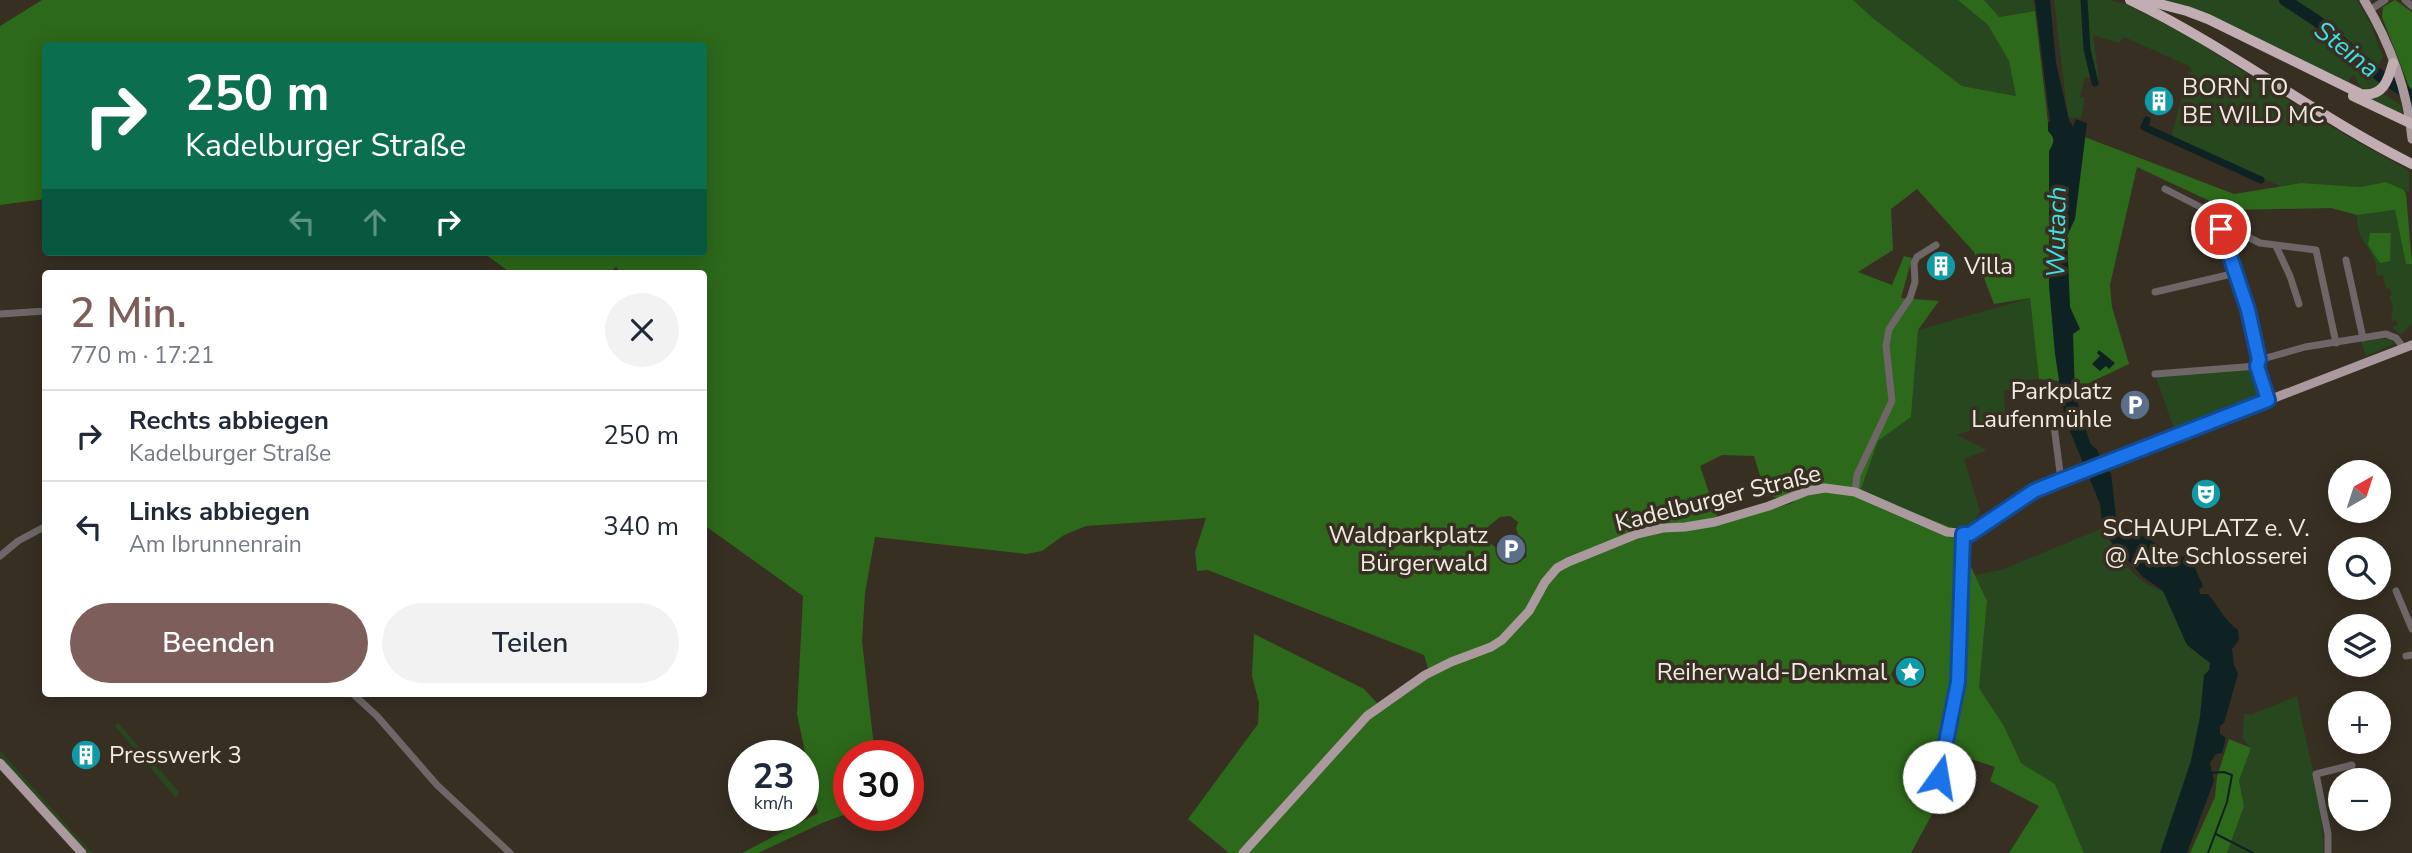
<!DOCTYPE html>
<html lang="de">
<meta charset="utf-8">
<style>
body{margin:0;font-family:"Nunito Sans",sans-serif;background:#f2f2f3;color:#1f2937;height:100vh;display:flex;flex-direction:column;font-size:26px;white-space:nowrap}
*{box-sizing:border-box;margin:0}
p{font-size:23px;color:#747a83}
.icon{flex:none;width:38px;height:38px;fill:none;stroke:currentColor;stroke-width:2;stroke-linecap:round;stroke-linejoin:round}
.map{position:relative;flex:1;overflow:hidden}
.sheet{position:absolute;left:42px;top:270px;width:665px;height:427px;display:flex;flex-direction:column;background:#fff;border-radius:7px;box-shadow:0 4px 18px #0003}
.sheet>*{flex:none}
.banner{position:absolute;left:42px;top:42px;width:665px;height:214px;border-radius:7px;box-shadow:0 4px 18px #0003;background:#0b6e4f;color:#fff;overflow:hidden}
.needle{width:46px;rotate:39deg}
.fabs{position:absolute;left:2328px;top:460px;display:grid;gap:14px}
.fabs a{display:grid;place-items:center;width:63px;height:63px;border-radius:50%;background:#fff;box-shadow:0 4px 18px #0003;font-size:35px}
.speed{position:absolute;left:728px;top:740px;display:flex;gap:14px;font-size:35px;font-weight:700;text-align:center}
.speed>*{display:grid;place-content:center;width:91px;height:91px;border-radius:50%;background:#fff;box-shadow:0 4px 18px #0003;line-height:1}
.speed small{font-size:18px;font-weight:400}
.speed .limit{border:10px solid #d22;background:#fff;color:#111}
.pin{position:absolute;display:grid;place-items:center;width:60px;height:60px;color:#fff;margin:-30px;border:4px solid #fff;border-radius:50%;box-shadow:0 2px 7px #0007}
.me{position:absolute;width:77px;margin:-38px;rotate:13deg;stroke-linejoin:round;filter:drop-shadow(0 0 5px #0008)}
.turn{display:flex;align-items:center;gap:24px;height:147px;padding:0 28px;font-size:32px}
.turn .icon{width:91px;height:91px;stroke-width:2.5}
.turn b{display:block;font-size:49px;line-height:60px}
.lanes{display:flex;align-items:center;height:66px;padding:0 28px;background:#0003;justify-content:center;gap:35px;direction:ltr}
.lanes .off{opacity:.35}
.round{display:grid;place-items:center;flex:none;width:74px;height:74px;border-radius:37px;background:#f2f2f3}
.overview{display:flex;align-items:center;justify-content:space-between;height:119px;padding:0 28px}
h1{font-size:42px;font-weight:600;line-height:52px;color:#7e5e5a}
.cta{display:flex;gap:14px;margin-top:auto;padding:14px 28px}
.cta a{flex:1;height:80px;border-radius:42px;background:#7e5e5a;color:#fff;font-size:28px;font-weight:600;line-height:80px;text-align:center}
.cta a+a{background:#f2f2f3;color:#1f2937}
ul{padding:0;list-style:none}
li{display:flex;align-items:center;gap:21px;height:91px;padding:0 28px;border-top:2px solid #e0e1e3}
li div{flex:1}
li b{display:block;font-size:26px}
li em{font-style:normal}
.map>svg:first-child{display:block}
.green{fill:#27481e}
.forest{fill:#2d691a;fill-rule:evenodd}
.water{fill:#0e2223}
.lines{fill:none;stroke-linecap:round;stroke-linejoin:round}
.stream{stroke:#0e2223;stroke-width:2}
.canal{stroke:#0e2223;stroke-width:7}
.river{stroke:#0e2223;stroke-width:12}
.minor{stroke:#6e6667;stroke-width:7}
.major{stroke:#aa999d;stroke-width:9}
.highway{stroke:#c2aeb2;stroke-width:10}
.route-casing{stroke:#114b97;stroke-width:18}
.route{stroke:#1a73e8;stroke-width:12}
.labels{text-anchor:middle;stroke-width:7;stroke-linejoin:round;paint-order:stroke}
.poi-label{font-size:24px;fill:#f0eae3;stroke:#382f23;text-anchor:start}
.street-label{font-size:24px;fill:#f0eae3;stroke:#382f23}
.water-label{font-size:26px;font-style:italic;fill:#40dee5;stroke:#382f23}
</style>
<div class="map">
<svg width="2412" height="853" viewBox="0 0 2412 853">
<rect width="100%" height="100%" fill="#382f23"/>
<!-- green -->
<g class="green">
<path d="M1853,0H1958L1988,25L2009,61L2017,96L1962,86L1874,19Z"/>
<path d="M1984,0H2033L2035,11L1999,17Z"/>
<path d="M2054,0H2111L2122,4L2123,3L2185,34L2316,118L2409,171V192L2386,182L2360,187L2301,183L2280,186L2171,138L2188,73L2192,71L2189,66L2124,37L2119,43L2093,35L2099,81L2085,77L2080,97L2085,98L2081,118L2068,117Z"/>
<path d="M2164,0H2357L2371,25L2383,57L2376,68L2385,74C2380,86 2374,90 2361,88L2354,75L2350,78L2349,85L2190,7Z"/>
<path d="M2381,93L2401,105L2402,114L2367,98Z"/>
<path d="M2395,210L2406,264H2412V323L2401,335L2392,327L2398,325L2396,320L2391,322L2393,305L2389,297L2392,295L2390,288L2386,289L2383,275L2377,276C2376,271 2376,264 2374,259C2365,239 2357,240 2357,215Z"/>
<path d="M2030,298L2039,379L2013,381L2014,390H2004L2005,418L1957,435L1987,450L1964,459L1980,511L1971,527L1953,528L1860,493L1878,441L1911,417L1918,330Z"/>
<path d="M2377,339H2390L2394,344L2366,356L2361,341Z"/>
<path d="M2254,369L2259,395L2174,428L2155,375Z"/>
<path d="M2103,528C2117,555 2133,582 2163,591L2187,645L2210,663L2209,670L2204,676L2200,717L2191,761L2161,853H2084L2055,784L2021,763L2004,726L1979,688L1987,601L1975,575L2001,570Z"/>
<path d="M2297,696C2306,748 2324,800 2323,853H2227L2244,806L2239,781L2251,748L2243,739L2244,713L2251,715Z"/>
<path d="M118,723L179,792L176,798L115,726Z"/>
<path d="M0,751L92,853H88L0,756Z"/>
</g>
<!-- forest -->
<g class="forest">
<path d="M42,0H1853L1874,19L1962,86L2016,96L2009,61L1988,25L1958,0H1984L1999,17L2035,11L2048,123L2234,194L2301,183L2360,187L2386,182L2404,190L2406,194L2412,264H2406L2395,210L2357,215L2331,208L2229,210L2137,167L2110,285L2112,307L2129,364L2087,384L2039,379L2030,298L1994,304L1974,252L1917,189L1891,209L1893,250L1858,272L1892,285L1904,256L1912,258L1901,298L1939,301L1918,330L1911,417L1878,441L1860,492L1953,528L1987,601L1979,688L2004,726L2021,763L2055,784L2084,853H2009L2039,806L1990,781L1995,767L1941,749L1934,777L1943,794L1911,853H1229L1188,819L1258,724L1259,703L1252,676L1254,634L1364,689L1378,704L1431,669L1428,668L1424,655L1208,570L1197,571L1195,552L1206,518L1086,526L1064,535L1042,551L1026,554L875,537L865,593L862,641L875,756H849V813L822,823L758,853H742L818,813L797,714L803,596L704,525V273H621L616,267L609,273H511L482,252H704V46H46L45,199L0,205V26ZM1722,455L1754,456L1766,495L1795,502L1720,525L1700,466ZM1510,516L1518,522L1516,529L1527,556L1524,559L1505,555L1479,534L1500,517ZM1904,661L1913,664L1917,671L1915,680L1904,686L1896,684L1891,674L1896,664Z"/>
<path d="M2395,0L2412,12V94L2382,17L2383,7Z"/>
<path d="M2370,233H2391L2390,261L2380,263L2368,245Z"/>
<path d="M2229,739L2251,748L2239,781L2244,806L2227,853H2190L2215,797L2217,777Z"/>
</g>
<!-- water -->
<g class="water">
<path d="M2035,0H2050L2056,63L2069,120L2073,127L2076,119L2087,123L2075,219L2067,236L2070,307L2080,329L2073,334L2075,394L2090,443L2098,451L2102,467L2111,473L2117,526L2145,537L2173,554L2187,558L2194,566L2203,586L2199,590L2200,594H2208C2218,606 2225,621 2238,630L2239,640L2232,649L2234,665L2238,674L2224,723L2220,726V734L2226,738L2222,753L2216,754L2210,763L2214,781L2187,853H2160L2191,761L2200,717L2204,675L2209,670L2210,663L2187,645L2163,591L2143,577L2112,543L2102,522L2100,504L2065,419L2055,354L2049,285V151C2054,142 2056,139 2048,131V122H2050Z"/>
<path d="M2099,350L2115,363L2109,369L2106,366L2100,371L2092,364L2100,356L2097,353Z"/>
</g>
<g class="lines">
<!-- stream -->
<g class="stream">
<path d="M2216,834L2253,853"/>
<path d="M2208,853L2227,802L2232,775L2224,772L2210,773"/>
</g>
<!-- canal -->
<g class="canal">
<path d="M2084,0L2087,49L2095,83"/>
<path d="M2147,120L2144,127L2261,180"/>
</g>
<!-- river -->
<path class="river" d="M2285,0L2317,21L2380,76L2412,96"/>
<!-- minor -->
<g class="minor">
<path d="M2405,0L2412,6"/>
<path d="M2370,10L2385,0"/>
<path d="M2165,189L2216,215L2248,310L2259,360L2257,366L2268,400"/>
<path d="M2221,229L2234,230L2260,243L2316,250L2336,343"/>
<path d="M2276,246L2290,276L2299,304"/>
<path d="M2346,260L2363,338"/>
<path d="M2155,292L2236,273"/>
<path d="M0,314L46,311"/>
<path d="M2259,360L2305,347L2386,334L2396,338L2403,347"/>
<path d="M2155,374L2257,366"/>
<path d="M2053,418L2061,480"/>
<path d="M1855,492L1857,475L1892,401L1886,346L1889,329L1910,298L1915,282L1914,263L1917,257L1936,245"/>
<path d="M0,556L18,541L46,526"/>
<path d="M2396,591L2412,629"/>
<path d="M2406,656L2412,655"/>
<path d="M352,693L377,716L437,785L510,853"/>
<path d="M1939,777L1952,717L1957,682L1963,534"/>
<path d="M2328,853V834L2316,774L2352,765"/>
</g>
<!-- major -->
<g class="major">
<path d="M2364,0C2389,41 2408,91 2412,139"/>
<path d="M0,763L82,853"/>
<path d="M1243,853L1367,716L1425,675L1451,662L1491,647L1502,640L1529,611L1545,582L1557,568L1568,562L1637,534L1663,528L1685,527L1715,522L1769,506L1807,491L1825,488L1855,492L1947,532L1970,534L2034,491L2061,480L2412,345"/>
</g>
<!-- highway -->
<g class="highway">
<path d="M2130,0C2228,47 2314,115 2412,164"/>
<path d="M2144,0L2187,11L2208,19L2361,94C2383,97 2388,81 2393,63"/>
<path d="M2353,96L2412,124"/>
</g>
</g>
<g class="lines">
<!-- route casing -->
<g class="route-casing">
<path id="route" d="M1939,777L1958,682L1963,534H1970L2034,491L2061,480L2268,400L2257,366L2259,360L2248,310L2221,229"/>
</g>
<!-- route -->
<use href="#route" class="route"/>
</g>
<!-- icons -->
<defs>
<g id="building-disc" transform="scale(1.575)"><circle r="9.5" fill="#0f9aa8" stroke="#382f23"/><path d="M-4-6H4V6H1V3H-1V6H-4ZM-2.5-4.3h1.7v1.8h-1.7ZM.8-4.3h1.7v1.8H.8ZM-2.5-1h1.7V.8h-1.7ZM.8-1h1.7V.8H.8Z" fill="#fff"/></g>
<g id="parking-disc" transform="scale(1.575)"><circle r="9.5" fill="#5c6f8a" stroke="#382f23"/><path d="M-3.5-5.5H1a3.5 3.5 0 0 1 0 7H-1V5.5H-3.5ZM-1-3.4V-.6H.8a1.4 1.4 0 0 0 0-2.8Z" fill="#fff"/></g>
<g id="theatre-disc" transform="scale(1.575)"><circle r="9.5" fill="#0f9aa8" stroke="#382f23"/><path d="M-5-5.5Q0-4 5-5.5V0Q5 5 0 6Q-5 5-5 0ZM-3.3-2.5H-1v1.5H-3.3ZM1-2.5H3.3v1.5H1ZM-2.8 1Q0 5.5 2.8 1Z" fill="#fff"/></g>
<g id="sight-disc" transform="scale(1.575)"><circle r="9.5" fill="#0f9aa8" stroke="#382f23"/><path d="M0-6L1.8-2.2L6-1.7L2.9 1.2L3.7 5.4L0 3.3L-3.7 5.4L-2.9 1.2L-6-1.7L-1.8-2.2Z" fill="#fff"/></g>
</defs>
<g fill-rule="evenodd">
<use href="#building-disc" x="2159" y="101"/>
<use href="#building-disc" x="1941" y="266"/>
<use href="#parking-disc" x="2135" y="405"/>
<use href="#theatre-disc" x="2206" y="494"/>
<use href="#parking-disc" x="1511" y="549"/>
<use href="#sight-disc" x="1910" y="672"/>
<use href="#building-disc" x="86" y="755"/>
</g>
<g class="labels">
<!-- poi labels -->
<g class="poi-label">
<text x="2182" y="95">BORN TO<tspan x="2182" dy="28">BE WILD MC</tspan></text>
<text x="1964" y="274">Villa</text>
<text x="2112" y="399" text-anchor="end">Parkplatz<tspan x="2112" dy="28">Laufenmühle</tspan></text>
<text x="2206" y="536" text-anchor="middle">SCHAUPLATZ e. V.<tspan x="2206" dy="28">@ Alte Schlosserei</tspan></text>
<text x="1488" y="543" text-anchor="end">Waldparkplatz<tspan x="1488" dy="28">Bürgerwald</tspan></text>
<text x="1887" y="680" text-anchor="end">Reiherwald-Denkmal</text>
<text x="109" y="763">Presswerk 3</text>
</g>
<!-- street labels -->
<g class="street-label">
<text transform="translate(1718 498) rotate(-14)" y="8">Kadelburger Straße</text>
</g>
<!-- water labels -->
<g class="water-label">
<text transform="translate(2347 49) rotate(38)" y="9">Steina</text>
<text transform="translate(2056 232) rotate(-89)" y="9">Wutach</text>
</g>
</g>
</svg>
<div class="fabs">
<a><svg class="needle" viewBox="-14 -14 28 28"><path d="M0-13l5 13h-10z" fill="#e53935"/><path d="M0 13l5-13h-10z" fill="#747a83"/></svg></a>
<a><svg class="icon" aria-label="search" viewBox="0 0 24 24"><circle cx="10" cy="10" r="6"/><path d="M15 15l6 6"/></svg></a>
<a><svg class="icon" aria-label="layers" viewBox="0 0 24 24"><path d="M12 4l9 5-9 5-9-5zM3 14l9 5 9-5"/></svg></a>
<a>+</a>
<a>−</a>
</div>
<div class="speed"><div>23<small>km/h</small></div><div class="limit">30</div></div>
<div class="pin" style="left:2221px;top:229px;background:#d93025"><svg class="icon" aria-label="arrive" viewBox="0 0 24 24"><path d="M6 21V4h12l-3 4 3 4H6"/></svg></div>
<svg class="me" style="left:1939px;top:777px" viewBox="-20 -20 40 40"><circle r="19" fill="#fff"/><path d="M0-13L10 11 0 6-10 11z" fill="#1a73e8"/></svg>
<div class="banner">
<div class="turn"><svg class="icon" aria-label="right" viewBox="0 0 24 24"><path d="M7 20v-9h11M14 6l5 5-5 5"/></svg><div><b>250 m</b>Kadelburger Straße</div></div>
<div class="lanes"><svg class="icon off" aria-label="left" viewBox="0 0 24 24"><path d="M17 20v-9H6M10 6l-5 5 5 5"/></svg><svg class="icon off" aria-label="ahead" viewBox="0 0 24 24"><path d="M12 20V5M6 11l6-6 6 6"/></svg><svg class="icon" aria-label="right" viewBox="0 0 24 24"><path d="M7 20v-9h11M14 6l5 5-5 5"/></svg></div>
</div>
<section class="sheet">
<div class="overview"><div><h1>2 Min.</h1><p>770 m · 17:21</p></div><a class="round"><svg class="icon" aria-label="close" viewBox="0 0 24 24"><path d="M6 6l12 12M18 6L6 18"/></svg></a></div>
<ul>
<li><svg class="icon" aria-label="right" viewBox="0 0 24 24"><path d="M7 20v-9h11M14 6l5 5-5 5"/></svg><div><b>Rechts abbiegen</b><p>Kadelburger Straße</p></div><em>250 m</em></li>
<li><svg class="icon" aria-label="left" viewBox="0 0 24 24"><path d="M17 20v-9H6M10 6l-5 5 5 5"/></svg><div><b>Links abbiegen</b><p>Am Ibrunnenrain</p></div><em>340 m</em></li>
</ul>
<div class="cta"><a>Beenden</a><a>Teilen</a></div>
</section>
</div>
